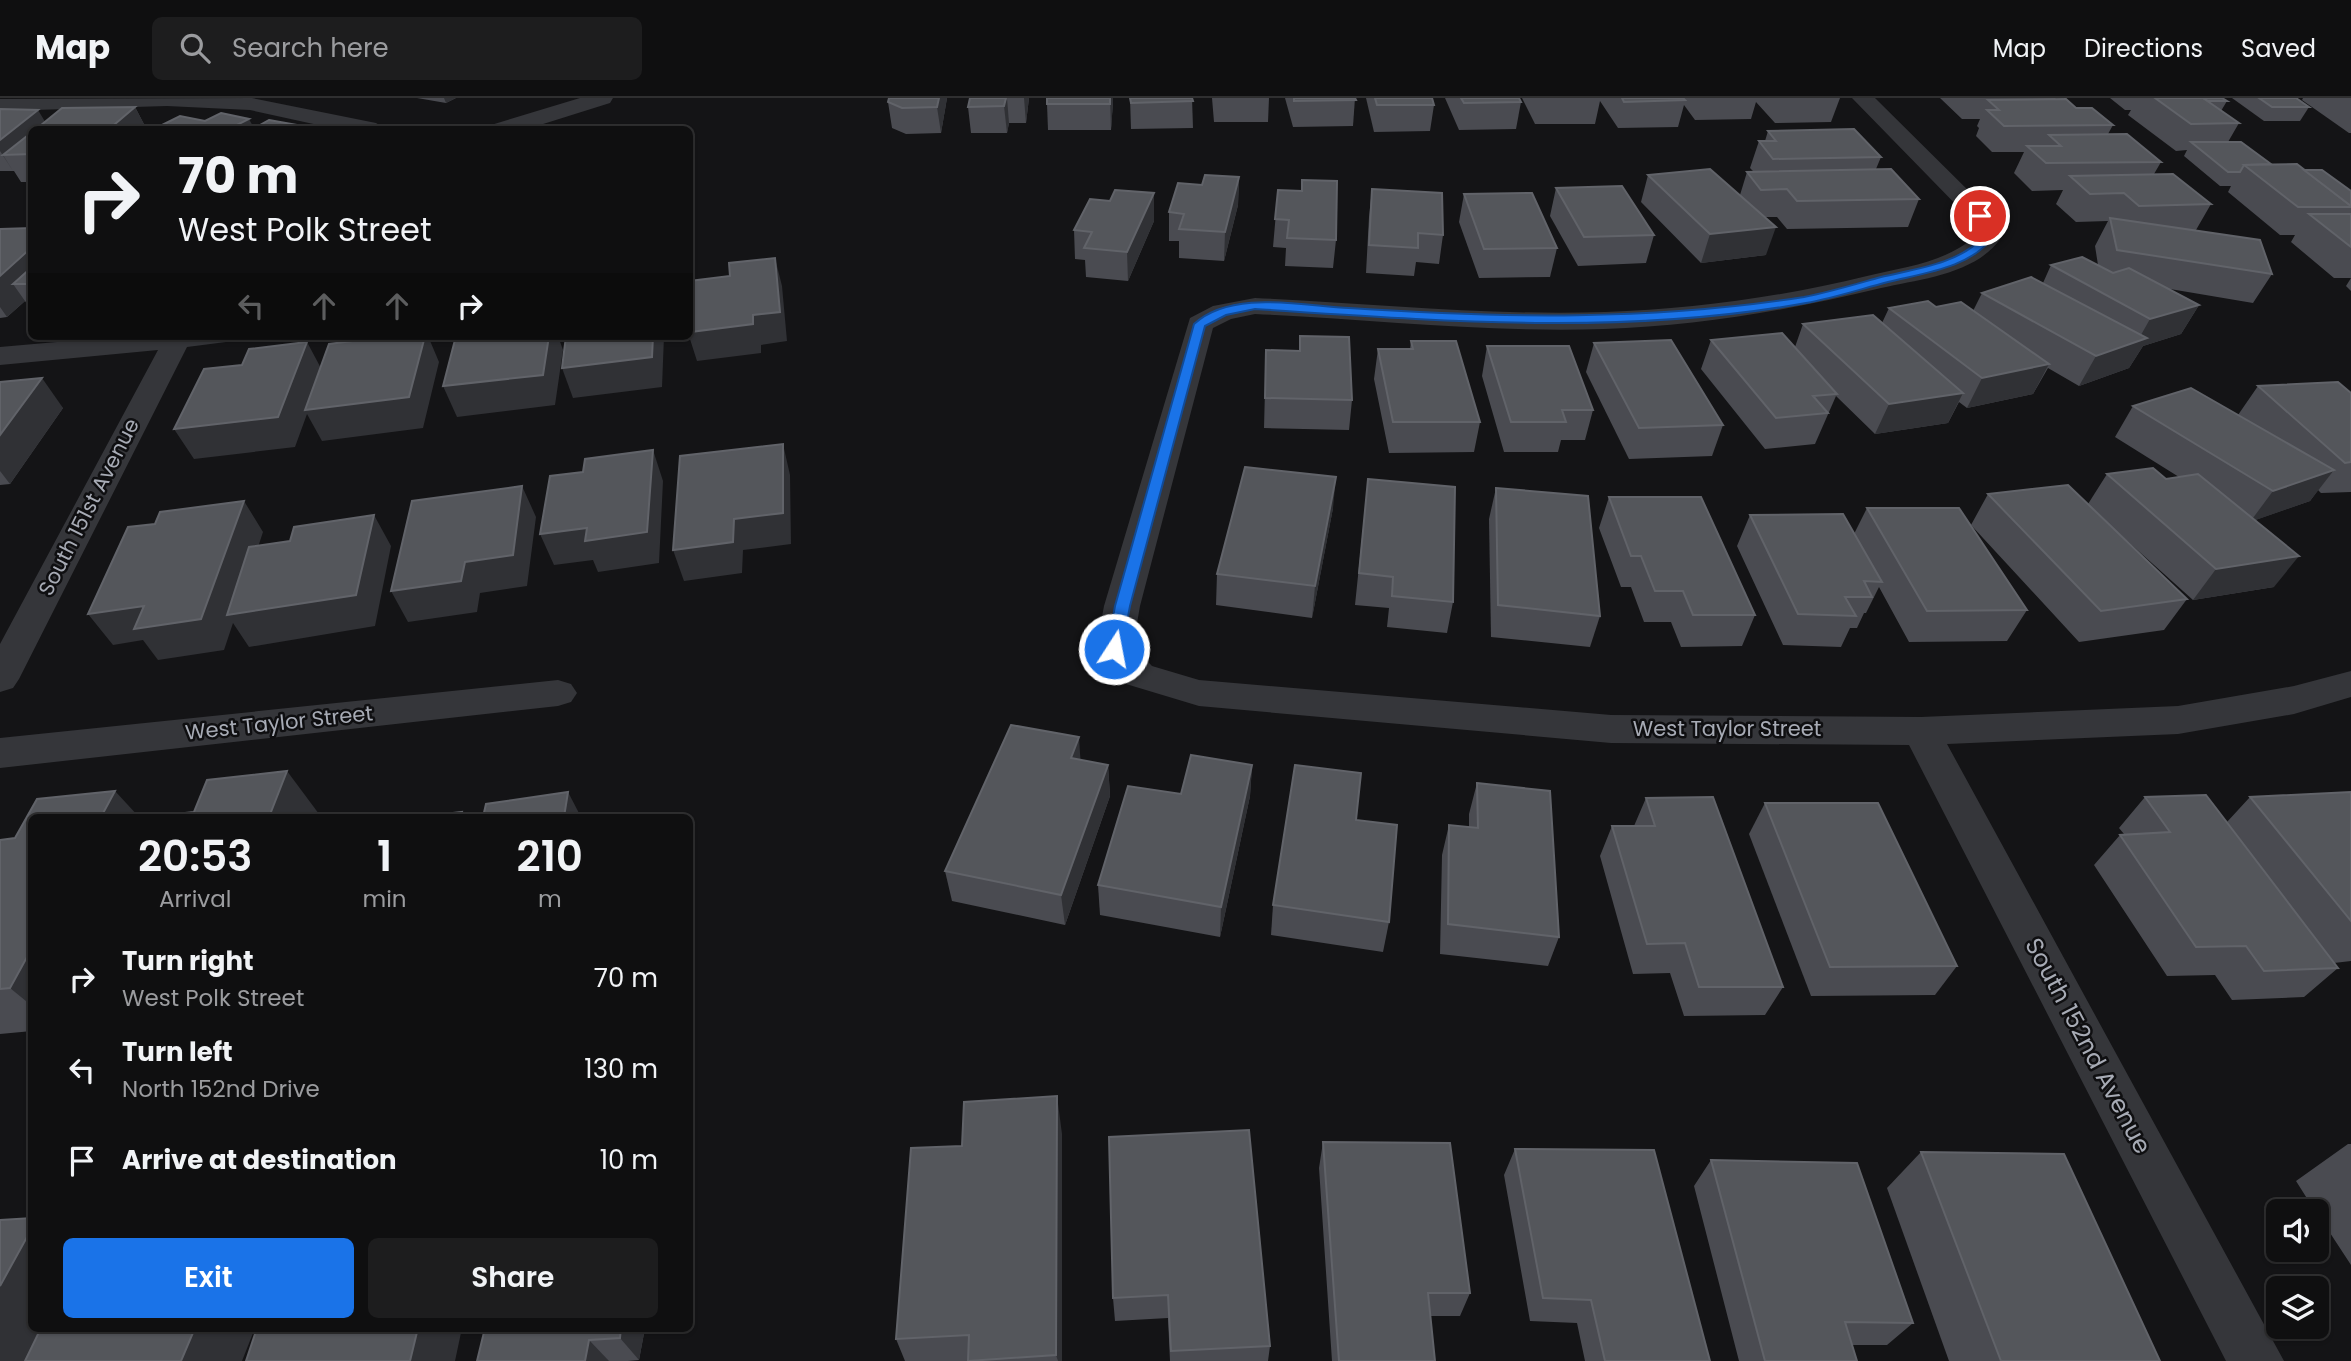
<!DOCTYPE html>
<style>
body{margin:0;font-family:Poppins,sans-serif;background:#1d1d1e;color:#f1f3f6;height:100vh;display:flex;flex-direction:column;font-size:26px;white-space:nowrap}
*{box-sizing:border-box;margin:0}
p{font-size:23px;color:#9b9c9f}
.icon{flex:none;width:38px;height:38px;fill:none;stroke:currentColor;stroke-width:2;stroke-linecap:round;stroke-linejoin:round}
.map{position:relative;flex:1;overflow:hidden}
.details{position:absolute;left:28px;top:716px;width:665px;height:518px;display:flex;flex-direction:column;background:#0f0f10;border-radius:10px;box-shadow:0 2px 5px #0004,0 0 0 2px #2f2f30}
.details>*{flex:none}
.guide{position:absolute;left:28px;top:28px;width:665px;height:214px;border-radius:10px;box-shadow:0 2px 5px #0004,0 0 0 2px #2f2f30;background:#0f0f10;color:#f1f3f6;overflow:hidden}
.controls{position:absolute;left:2266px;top:1101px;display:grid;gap:14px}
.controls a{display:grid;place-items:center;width:63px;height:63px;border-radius:10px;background:#0f0f10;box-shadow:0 2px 5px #0004,0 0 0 2px #2f2f30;font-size:35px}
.pin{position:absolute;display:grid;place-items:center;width:60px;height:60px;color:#fff;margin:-30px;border:4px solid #fff;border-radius:50%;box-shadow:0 2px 7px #0007}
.me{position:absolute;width:77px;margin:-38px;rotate:11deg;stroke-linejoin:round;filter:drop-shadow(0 0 5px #0008)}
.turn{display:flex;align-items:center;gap:24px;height:147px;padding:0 35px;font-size:32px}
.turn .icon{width:91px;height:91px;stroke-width:2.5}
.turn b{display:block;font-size:49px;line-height:60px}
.lanes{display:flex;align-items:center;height:66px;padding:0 35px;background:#0003;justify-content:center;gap:35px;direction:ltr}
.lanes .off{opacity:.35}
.eta{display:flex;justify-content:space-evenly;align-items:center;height:119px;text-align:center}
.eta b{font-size:42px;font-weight:600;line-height:49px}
.action{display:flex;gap:14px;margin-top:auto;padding:14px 35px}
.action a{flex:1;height:80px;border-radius:10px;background:#1a73e8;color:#fff;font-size:28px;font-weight:600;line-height:80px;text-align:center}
.action a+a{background:#1d1d1e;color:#f1f3f6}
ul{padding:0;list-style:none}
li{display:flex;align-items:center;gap:21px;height:91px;padding:0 35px}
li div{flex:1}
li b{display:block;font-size:26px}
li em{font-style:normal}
header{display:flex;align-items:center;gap:42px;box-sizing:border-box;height:98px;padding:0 35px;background:#0f0f10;border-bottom:2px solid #2f2f30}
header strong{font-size:33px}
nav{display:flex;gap:38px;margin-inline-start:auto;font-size:24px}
.search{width:490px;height:63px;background:#1d1d1e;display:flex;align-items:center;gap:18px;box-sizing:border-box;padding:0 24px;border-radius:10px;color:#9b9c9f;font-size:26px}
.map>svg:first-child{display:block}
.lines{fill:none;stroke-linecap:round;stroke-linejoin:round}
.minor{fill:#35363a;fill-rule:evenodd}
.wall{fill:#4a4b51}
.shaded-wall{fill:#303135}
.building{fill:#54565b;stroke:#616369;stroke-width:2}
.route{fill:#1a73e8;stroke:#114b97;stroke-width:2}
.labels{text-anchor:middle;stroke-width:5;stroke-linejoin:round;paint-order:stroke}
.street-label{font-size:21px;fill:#a7abb5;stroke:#0f0f11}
.near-street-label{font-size:24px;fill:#a7abb5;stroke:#0f0f11}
</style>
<header>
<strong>Map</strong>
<div class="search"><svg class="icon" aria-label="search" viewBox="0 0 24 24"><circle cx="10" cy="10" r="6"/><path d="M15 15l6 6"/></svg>Search here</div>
<nav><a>Map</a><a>Directions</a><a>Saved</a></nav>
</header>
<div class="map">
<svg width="2351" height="1263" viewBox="0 0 2351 1263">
<rect width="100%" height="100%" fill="#141416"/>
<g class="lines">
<!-- minor -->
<g class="minor">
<path d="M252,0L376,25L387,32H341L250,12L167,8L0,13V1Z"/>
<path d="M580,0H613L610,5L524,32H488L491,27Z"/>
<path d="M1852,0H1875L1989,113L2001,140C1976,176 1921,181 1881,190C1790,212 1698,228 1604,231C1488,235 1371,221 1255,216L1231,221L1213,230L1140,508L1133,548L1152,568L1199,582L1611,617L1921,619L2178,608L2294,588L2351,573V599L2294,616L2178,636L1947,646L2284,1263H2226L1909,647L1611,645L1199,608L1126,586L1096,551L1104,508L1190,220L1213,208L1255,200C1371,205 1488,218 1605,214C1693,211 1781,199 1867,178C1903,169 1946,165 1975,138L1969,120Z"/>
<path d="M125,238H230L226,244L187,249L19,581L13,590L0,594V546L158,252L0,267V249Z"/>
<path d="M558,582L571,586L577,595L571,604L558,608L0,670V640Z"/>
</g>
</g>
<!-- wall -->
<g class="wall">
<path d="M417,0H456L446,5Z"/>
<path d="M889,0H947L941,35L906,36L892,30L888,4Z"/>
<path d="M970,0H1029L1026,25H1009L1007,35H971L968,9Z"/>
<path d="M1130,0H1192L1193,30L1131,31Z"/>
<path d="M1212,0H1269L1268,24H1214Z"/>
<path d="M1285,0H1355L1353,28L1293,29Z"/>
<path d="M1366,0H1432L1434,7L1430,33L1374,34Z"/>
<path d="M1445,0H1519L1521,4L1516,31L1459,32Z"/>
<path d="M1522,0H1840L1831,24L1775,25L1756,4L1751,21L1695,22L1684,7L1678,29L1618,30L1600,3L1595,26H1535Z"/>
<path d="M1940,0H2056L2055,1L2076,10L2113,27L2108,36L2161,64L2154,76L2211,106L2196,132L2272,176L2253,205L2170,191L2199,207L2181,236L2143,248L2129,270L2079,288L2048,270L2033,296L1967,310L1959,304L1948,325L1875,336L1836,298L1815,346L1765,351L1701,271L1711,242L1795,249L1803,226L1882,225L1889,210L1936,209L1973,213L1982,195L2043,185L2051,167H2098L2095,148L2108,123L2076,124L2056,106L2063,92L2032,93L2014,75L2024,54H1992L1976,38L1979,30L1977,28L1980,21H1962Z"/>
<path d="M2110,0H2222L2227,3L2221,13L2239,25L2228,44L2271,66L2304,72L2351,93V180H2334L2291,144L2295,137H2280L2228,94L2231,88H2220L2184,58L2187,52L2176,53L2128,17L2131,12H2125Z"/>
<path d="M2232,0H2296L2309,9L2300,23H2264Z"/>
<path d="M2303,0H2351V35H2349L2302,2Z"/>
<path d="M1113,4L1111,32H1048L1047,6Z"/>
<path d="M135,9L147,32H32V84H21L14,73H0V11L45,24Z"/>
<path d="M1768,33L1881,59L1876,71L1919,101L1908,129L1787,131L1777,119H1765L1766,157L1701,165L1641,104L1648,77L1740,97L1747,74L1753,73L1750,70L1759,43H1765Z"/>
<path d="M1239,79L1238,107L1224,163L1179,160V143H1169V114L1202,87Z"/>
<path d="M1556,90L1654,137L1646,165L1578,168L1550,118Z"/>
<path d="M1372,91L1443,137L1439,166L1416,164L1414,178L1366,175L1369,119Z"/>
<path d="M1278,92L1336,142L1333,170L1285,168L1286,150L1273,149Z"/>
<path d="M1464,96L1557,150L1550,179L1479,180L1459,124Z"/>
<path d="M1154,123L1128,183L1086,179L1085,162L1075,161L1074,132Z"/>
<path d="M32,130V213L25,203L7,219L0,220V131Z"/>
<path d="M2351,180V193L2346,188Z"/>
<path d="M1300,238L1352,302L1349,332L1264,330L1266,252L1299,253Z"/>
<path d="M1411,243L1480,324L1474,354L1389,355L1374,281L1378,251H1410Z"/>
<path d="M1594,245L1723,327L1712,358L1629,361L1586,274Z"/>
<path d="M1487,248L1593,312L1585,342H1561L1558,354H1504L1482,278Z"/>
<path d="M0,284L63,310L10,386L0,387Z"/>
<path d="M2258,288L2351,295V394L2321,395L2318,392L2310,403L2255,422L2274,489L2193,502L2104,422L2187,501L2164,532L2079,544L1971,427L1988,396L2088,406L2107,376L2166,381L2179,379L2115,339L2133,308L2238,317Z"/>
<path d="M1368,381L1453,504L1447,535L1387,529L1389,510L1355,507Z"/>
<path d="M1496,390L1600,518L1590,549L1491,539L1489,421Z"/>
<path d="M1609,399L1755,517L1742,548L1681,549L1671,524H1644L1631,489H1621L1599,430Z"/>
<path d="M1333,410L1312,520L1216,507L1217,476Z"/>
<path d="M1867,410L2027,512L2007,543L1909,544L1879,489L1866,515H1864L1857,530H1850L1841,549L1783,547L1737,448L1750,417L1854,436Z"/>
<path d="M1080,662L1108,667L1110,698L1065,827L952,803L945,773Z"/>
<path d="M1252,667L1250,698L1220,839L1100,817L1098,787L1181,696Z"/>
<path d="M1477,685L1559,839L1548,868L1440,856L1442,757L1449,727L1469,729V716Z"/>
<path d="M2351,694V863L2334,865L2338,870L2304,899L2232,902L2215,877L2167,878L2094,767L2120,737L2124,736L2119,730L2145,699L2227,724L2250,699Z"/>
<path d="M1646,700L1783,889L1765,917L1684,918L1670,875L1633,876L1600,758L1612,728H1634Z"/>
<path d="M1765,705L1957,868L1935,897L1811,898L1749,736Z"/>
<path d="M32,719V933L0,936V742L15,740Z"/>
<path d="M1273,807L1389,824L1383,854L1271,837Z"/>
<path d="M1062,1036V1263H905L896,1241L962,1048Z"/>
<path d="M1109,1039L1270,1248L1268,1263H1170L1168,1220L1115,1223L1113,1200Z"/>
<path d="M1323,1044L1470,1195L1460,1218H1430L1435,1263H1332L1319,1070Z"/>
<path d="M2348,1046H2351V1167L2317,1115V1113H2315L2296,1083Z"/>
<path d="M1515,1051L1710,1263H1585L1577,1225L1530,1223L1504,1077Z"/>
<path d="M1921,1054L2160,1263H1949L1887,1090Z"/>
<path d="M1711,1062L1913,1225L1887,1247H1852L1857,1263H1739L1694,1088Z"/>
<path d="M645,1230L639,1262L628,1263H477Z"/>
</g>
<!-- shaded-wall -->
<g class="shaded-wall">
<path d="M444,0H456L446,5Z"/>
<path d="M939,0H947L941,35L937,9Z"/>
<path d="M1007,0L1009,25L1007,35L1004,8Z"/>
<path d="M1024,0H1029L1026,25Z"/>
<path d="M1110,0H1113V4L1111,32Z"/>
<path d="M135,9L147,32H108Z"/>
<path d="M38,12L50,32H32V56L3,57L13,73L0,53V42Z"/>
<path d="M249,21L255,32H227Z"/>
<path d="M1239,79L1238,107L1224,163L1225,134Z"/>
<path d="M1154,95V123L1128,183L1127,154Z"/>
<path d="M1776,129L1766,157L1701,165L1710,136Z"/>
<path d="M32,149V186H13L25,203L7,219L0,209V178Z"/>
<path d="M775,160L782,188L787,243L761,247V255L697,263L689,238L690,234L753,217Z"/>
<path d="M2199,207L2181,236L2143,248L2129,270L2079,288L2096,258L2137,244L2150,221Z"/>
<path d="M425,238H428L439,264L423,330L322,343L307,316L295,349L194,361L174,331L307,244L323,274Z"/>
<path d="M549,238H558L563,252L555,307L457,319L443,288Z"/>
<path d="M653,238H664L662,289L573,300L562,270Z"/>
<path d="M2049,266L2033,296L1967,310L1982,280Z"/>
<path d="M42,280L63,310L10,386L0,373V337Z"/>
<path d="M1963,295L1948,325L1875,336L1889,306Z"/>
<path d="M783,346L790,377L791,446L743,452L742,475L684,483L673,452L734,421Z"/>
<path d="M653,352L663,383L659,465L598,474L593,462L554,467L540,436Z"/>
<path d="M2334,372L2310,403L2250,424L2273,393Z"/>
<path d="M1336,379L1333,410L1312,520L1315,488Z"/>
<path d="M522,388L536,419L527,488L480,495L477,514L408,524L391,493Z"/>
<path d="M244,403L263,434L236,516L374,417L391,448L375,528L249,549L233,525L224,552L158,562L143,542L113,547L88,516Z"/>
<path d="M2299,458L2274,489L2193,502L2216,471Z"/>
<path d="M1079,639L1081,670L1071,660Z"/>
<path d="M1108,667L1110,698L1065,827L1061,797Z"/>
<path d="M1252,667L1250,698L1220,839L1221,809Z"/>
<path d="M287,673L319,716L318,719H269Z"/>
<path d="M115,693L139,719H101Z"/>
<path d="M568,694L581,719H564Z"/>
<path d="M32,850V908L10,890Z"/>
<path d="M1057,998L1062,1036V1263H1058L1056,1257Z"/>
<path d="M32,1130V1230H52L35,1263H0V1188Z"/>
<path d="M195,1230H255L242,1263H181Z"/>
<path d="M418,1230H462L455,1263H410Z"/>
<path d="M621,1230H645L639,1262L620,1240Z"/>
<path d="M589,1242L609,1263H585Z"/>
</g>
<!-- building -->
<g class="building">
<path d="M889,0H939L937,9L902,10L888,4Z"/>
<path d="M970,0H1006L1004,8L968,9Z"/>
<rect x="1047" y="0" width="63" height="6"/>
<path d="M1130,0H1192L1193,3L1131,5Z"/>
<path d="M1294,0H1355L1356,2L1294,3Z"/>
<path d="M1375,0H1432L1434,7H1377Z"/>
<path d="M1461,0H1519L1521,4L1464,5Z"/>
<path d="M1622,0H1683L1685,2L1624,4Z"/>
<path d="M2155,0H2203L2239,25L2191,26Z"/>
<path d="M2203,0H2222L2227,3H2208Z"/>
<path d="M2259,0H2296L2309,9H2272Z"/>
<path d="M2066,1L2076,10H2092L2113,27L2004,28L1987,12H1999L1988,2Z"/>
<path d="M135,9L108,32H35L62,10Z"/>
<path d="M0,11L38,12L0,42Z"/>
<path d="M221,15L249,21L227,32H152L180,18L205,23Z"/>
<path d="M269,22L303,28L297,32H251Z"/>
<path d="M1854,31L1881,59L1773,61L1759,43H1776L1768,33Z"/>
<path d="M32,34V56L3,57Z"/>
<path d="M2127,36L2161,64L2046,65L2027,48H2061L2049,37Z"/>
<path d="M2191,44H2241L2271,66L2244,67L2240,74H2228Z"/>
<path d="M2297,66L2351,108V109H2298L2244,67Z"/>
<path d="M1710,71L1776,129L1710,136L1648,77Z"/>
<path d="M1891,71L1919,101L1797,103L1787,91L1761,92L1747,74Z"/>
<path d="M2304,72H2322L2351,93V108Z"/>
<path d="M2173,76L2211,106L2139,108L2124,95L2090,96L2070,78Z"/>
<path d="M1205,77L1239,79L1225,134L1179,131L1184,116L1169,114L1178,85L1202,87Z"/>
<path d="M1302,82L1337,83L1336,142L1287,140L1289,122L1275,121L1278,92L1302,93Z"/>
<path d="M1622,88L1654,137L1584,139L1556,90Z"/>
<path d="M1372,91L1442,95L1443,137L1418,135V150L1369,147Z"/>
<path d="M1115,92L1154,95L1127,154L1084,150L1092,134L1074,132L1090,101L1110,103Z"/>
<path d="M1532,95L1557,150L1484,151L1464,96Z"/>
<path d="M2309,116H2351V149Z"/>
<path d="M2110,120L2260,142L2272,176L2117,152Z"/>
<path d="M32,130V149L0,178V131Z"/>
<path d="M2082,159L2113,175L2129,170L2199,207L2150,221L2051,167Z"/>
<path d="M775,160L780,214L753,217V226L690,234V183L730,178L729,165Z"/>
<path d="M32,169V186H13Z"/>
<path d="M2031,179L2147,240L2096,258L1982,195Z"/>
<path d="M1928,203L1936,209L1961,204L2049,266L1982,280L1889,210Z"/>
<path d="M1873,217L1963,295L1889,306L1803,226Z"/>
<path d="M1782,235L1837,296L1813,298L1828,315L1776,320L1711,242Z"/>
<path d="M393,238H425L409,299L305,312L329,246Z"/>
<path d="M456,238H549L543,277L443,288Z"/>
<path d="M566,238H653L652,259L562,270Z"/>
<path d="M1300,238L1349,239L1352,302L1265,300L1266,252L1300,253Z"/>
<path d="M1671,242L1723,327L1639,330L1594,245Z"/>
<path d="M1411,243H1456L1480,324H1393L1378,251H1413Z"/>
<path d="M307,244L278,319L174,331L204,271L242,267L249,251Z"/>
<path d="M1487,248H1569L1593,312H1562L1566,324H1511Z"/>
<path d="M42,280L0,337V284Z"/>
<path d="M2338,284L2351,295V364L2345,365L2258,288Z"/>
<path d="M2191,290L2334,372L2273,393L2133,308Z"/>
<path d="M783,346V415L734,421L733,444L673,452L680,358Z"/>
<path d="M653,352L647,434L585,443L587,430L540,436L550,378L583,374L585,361Z"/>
<path d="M1245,369L1336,379L1315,488L1217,476Z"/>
<path d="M2153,370L2166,381L2198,376L2299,458L2216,471L2107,376Z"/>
<path d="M1368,381L1455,389L1453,504L1392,498L1393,479L1359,475Z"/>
<path d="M2068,387L2187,501L2101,513L1988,396Z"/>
<path d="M522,388L513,457L465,464L461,483L391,493L412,403Z"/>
<path d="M1496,390L1588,398L1600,518L1498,507Z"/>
<path d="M1609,399H1701L1755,517H1693L1683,493H1655L1641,458H1631Z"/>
<path d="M244,403L201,521L134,531L144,508L88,516L128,429L155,426L160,414Z"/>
<path d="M1867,410H1959L2027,512L1927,513Z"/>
<path d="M1843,416L1882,484L1864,483L1872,499H1845L1856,518L1798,516L1750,417Z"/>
<path d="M374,417L356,497L227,517L249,449L290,443L294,429Z"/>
<path d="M1011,627L1079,639L1071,660L1108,667L1061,797L945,773Z"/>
<path d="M1191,657L1252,667L1221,809L1098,787L1128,688L1181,696Z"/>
<path d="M1295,667L1361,675L1356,722L1397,727L1389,824L1273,807Z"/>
<path d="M287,673L269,719H149L194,714L207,682Z"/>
<path d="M1477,685L1550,693L1559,839L1448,826L1449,727L1478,730Z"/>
<path d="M115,693L101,719H32V850L10,890L0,891V742L15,740L37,701Z"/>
<path d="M568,694L564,719H483L486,706Z"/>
<path d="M2351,694V823L2250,699Z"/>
<path d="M2206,697L2338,870L2264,873L2246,848L2196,849L2120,737L2170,734L2145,699Z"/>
<path d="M1713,699L1783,889H1699L1685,845L1647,846L1612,728H1655L1646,700Z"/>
<path d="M1765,705H1878L1957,868L1830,869Z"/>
<path d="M462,714L461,719H419Z"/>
<path d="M1057,998L1056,1257L968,1263L969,1237L896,1241L911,1050L962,1048L964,1004Z"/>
<path d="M1249,1032L1270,1248L1171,1253L1168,1197L1113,1200L1109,1039Z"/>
<path d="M1323,1044L1450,1045L1470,1195H1428L1435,1263H1339Z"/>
<path d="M1515,1051L1654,1052L1710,1263H1605L1591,1202L1543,1200Z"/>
<path d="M1921,1054L2064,1056L2160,1263H2001Z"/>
<path d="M1711,1062L1857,1065L1913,1225L1845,1224L1857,1263H1765Z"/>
<path d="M32,1120V1130L0,1188V1122Z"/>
<path d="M41,1230H195L181,1263H25Z"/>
<path d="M257,1230H418L410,1263H246Z"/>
<path d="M485,1230H621L620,1240L589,1242L585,1263H477Z"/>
</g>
<!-- route -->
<path class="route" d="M1980,115L1985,118L1993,139C1970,170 1924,175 1888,184C1861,191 1834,200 1806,205C1624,238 1438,223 1255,211L1226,217L1205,228L1130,508L1122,551L1114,556L1107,551L1115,508L1194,226C1232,191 1303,208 1349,210C1501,220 1653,223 1804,199C1830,194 1856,186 1881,179C1915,171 1959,166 1983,139L1975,118Z"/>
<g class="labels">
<!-- street labels -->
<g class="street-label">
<text transform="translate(89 409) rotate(-63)" y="7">South 151st Avenue</text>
<text transform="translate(279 625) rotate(-6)" y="7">West Taylor Street</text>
<text x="1727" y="638">West Taylor Street</text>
</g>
<!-- near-street labels -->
<g class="near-street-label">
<text transform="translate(2088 948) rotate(62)" y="8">South 152nd Avenue</text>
</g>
</g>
</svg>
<div class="controls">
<a><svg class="icon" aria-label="sound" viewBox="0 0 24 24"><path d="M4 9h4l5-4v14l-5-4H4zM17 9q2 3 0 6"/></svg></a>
<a><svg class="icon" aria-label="layers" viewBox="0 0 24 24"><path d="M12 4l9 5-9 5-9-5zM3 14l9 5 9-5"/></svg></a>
</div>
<div class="pin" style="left:1980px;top:118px;background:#d93025"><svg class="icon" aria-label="arrive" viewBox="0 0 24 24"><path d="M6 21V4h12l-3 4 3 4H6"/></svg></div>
<svg class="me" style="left:1114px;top:551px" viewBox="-20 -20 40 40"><circle r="17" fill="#1a73e8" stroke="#fff" stroke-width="3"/><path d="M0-11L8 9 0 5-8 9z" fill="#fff"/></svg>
<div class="guide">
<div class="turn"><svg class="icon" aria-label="right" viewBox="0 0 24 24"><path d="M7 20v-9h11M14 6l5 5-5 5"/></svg><div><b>70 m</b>West Polk Street</div></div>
<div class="lanes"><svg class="icon off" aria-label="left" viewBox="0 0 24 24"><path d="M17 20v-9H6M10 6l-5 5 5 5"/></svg><svg class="icon off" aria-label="ahead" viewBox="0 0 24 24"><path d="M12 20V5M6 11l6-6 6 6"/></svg><svg class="icon off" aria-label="ahead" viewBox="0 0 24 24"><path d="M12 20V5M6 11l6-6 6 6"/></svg><svg class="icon" aria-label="right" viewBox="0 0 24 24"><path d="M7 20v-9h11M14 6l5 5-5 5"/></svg></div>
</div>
<section class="details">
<div class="eta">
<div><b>20:53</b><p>Arrival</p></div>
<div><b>1</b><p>min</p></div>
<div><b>210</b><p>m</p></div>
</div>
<ul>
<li><svg class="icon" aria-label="right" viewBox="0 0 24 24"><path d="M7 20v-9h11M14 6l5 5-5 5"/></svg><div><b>Turn right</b><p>West Polk Street</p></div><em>70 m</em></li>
<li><svg class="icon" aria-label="left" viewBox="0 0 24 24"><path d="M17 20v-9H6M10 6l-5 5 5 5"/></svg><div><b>Turn left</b><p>North 152nd Drive</p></div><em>130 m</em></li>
<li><svg class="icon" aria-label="arrive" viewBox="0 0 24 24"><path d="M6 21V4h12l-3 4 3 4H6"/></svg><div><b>Arrive at destination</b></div><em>10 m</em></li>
</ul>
<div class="action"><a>Exit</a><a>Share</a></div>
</section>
</div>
